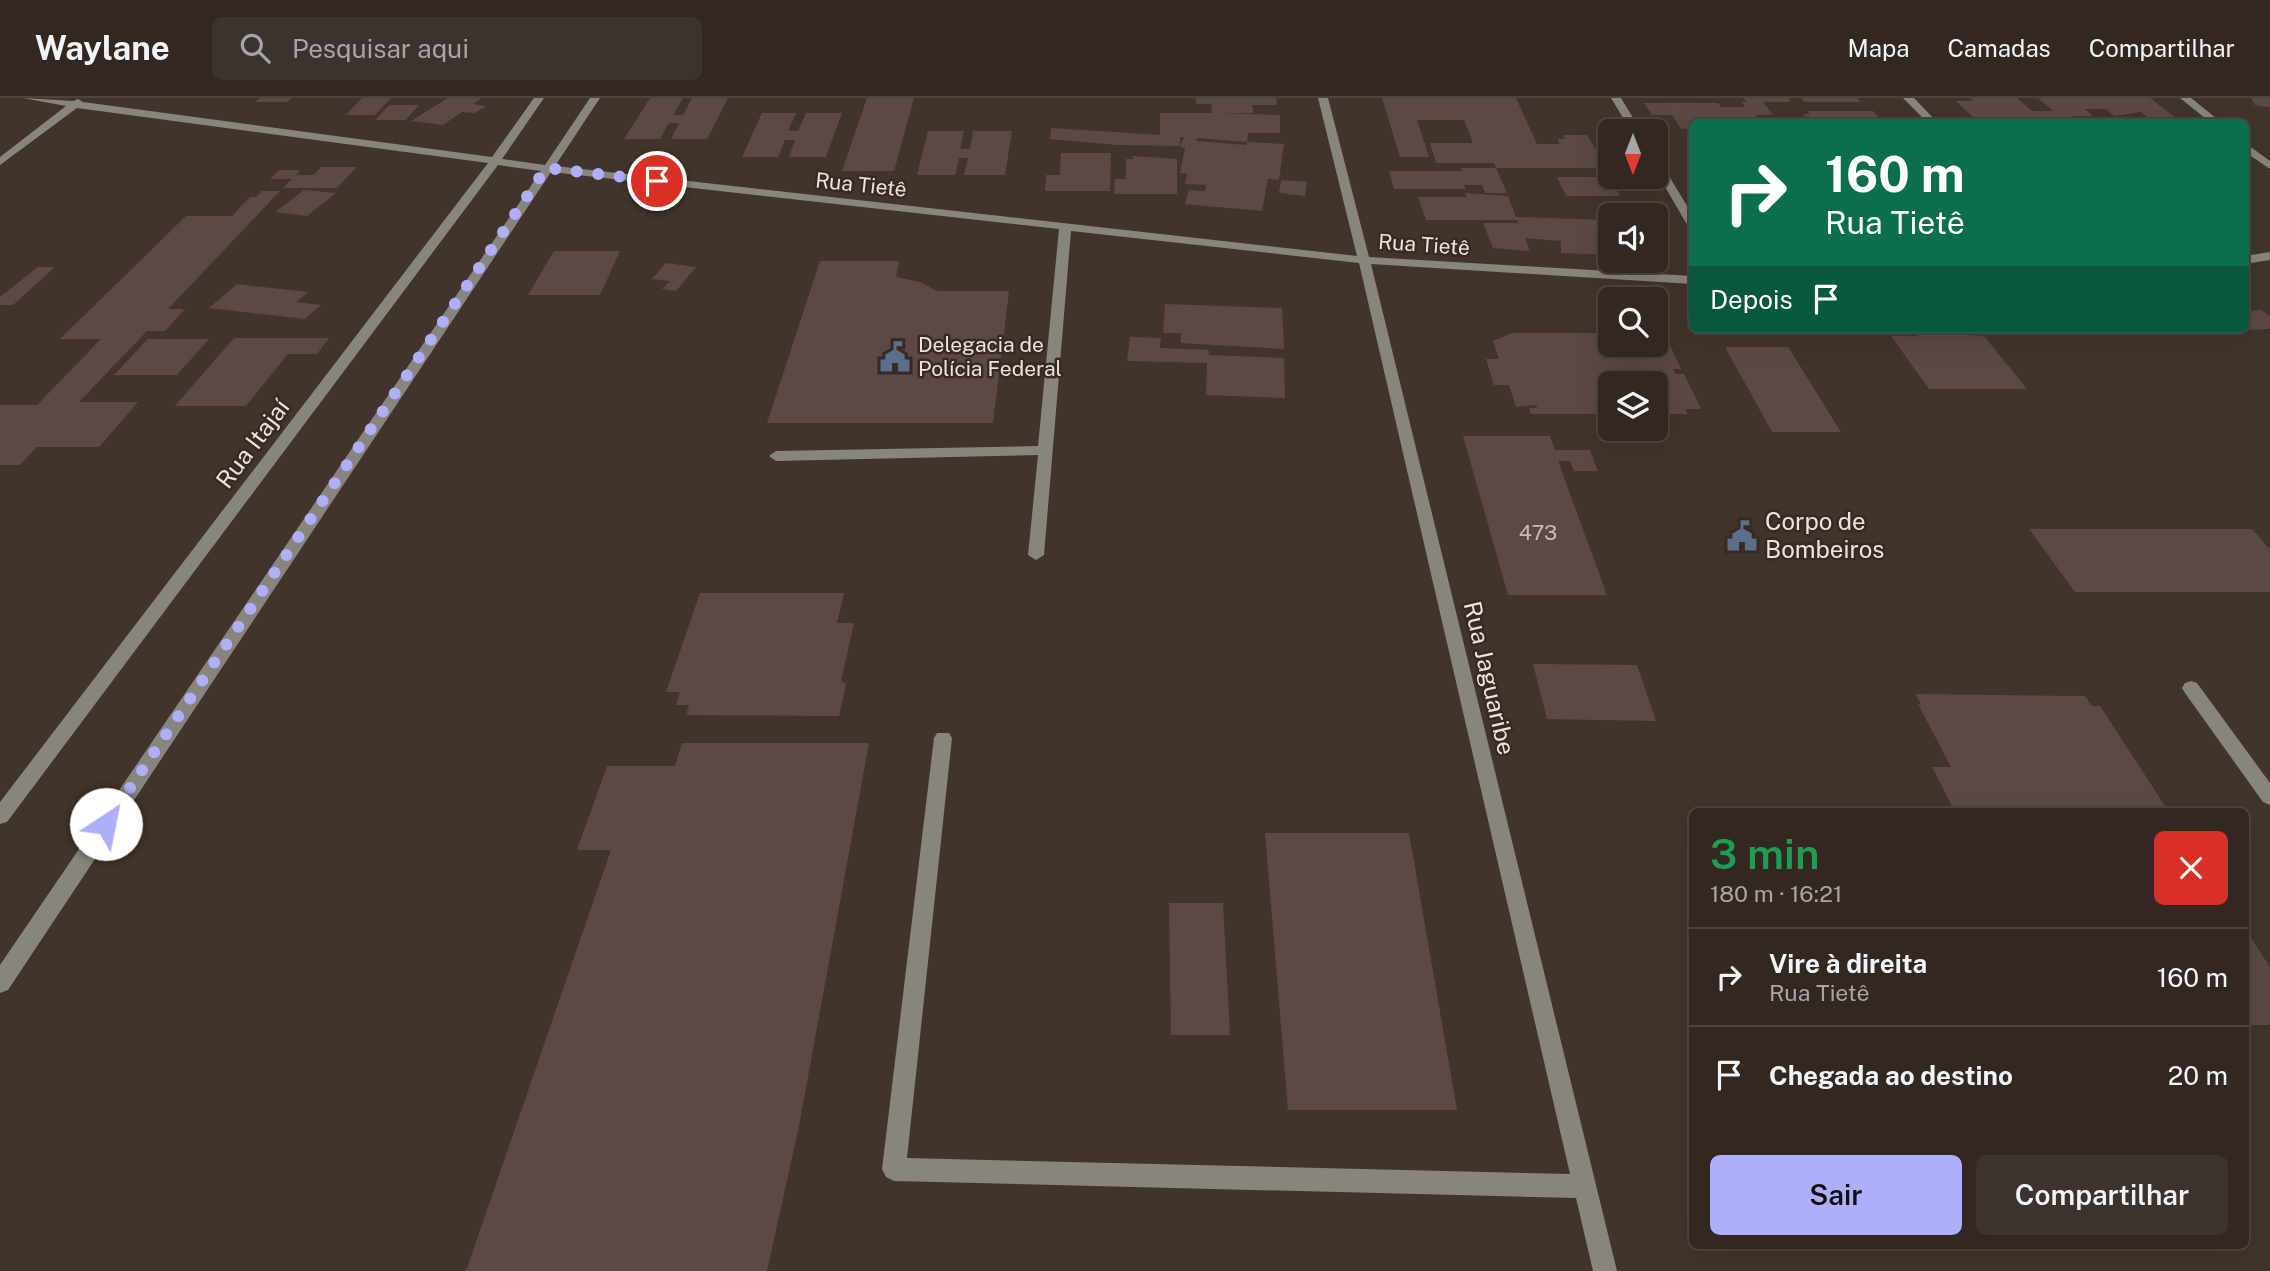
<!DOCTYPE html>
<html lang="pt">
<meta charset="utf-8">
<style>
body{margin:0;font-family:"Public Sans",sans-serif;background:#3d332e;color:#f1f3f6;height:100vh;display:flex;flex-direction:column;font-size:26px;white-space:nowrap}
*{box-sizing:border-box;margin:0}
p{font-size:23px;color:#a8a5a5}
.icon{flex:none;width:38px;height:38px;fill:none;stroke:currentColor;stroke-width:2;stroke-linecap:round;stroke-linejoin:round}
.map{position:relative;flex:1;overflow:hidden}
.details{position:absolute;left:1689px;top:710px;width:560px;height:441px;display:flex;flex-direction:column;background:#322721;border-radius:10px;box-shadow:0 7px 28px #0002,0 0 0 2px #4d443f}
.details>*{flex:none}
.banner{position:absolute;left:1689px;top:21px;width:560px;height:214px;border-radius:10px;box-shadow:0 7px 28px #0002,0 0 0 2px #4d443f;background:#0b6e4f;color:#fff;overflow:hidden}
.needle{width:46px;rotate:180deg}
.controls{position:absolute;left:1598px;top:21px;display:grid;gap:14px}
.controls a{display:grid;place-items:center;width:70px;height:70px;border-radius:10px;background:#322721;box-shadow:0 7px 28px #0002,0 0 0 2px #4d443f;font-size:35px}
.pin{position:absolute;display:grid;place-items:center;width:60px;height:60px;color:#fff;margin:-30px;border:4px solid #fff;border-radius:50%;box-shadow:0 2px 7px #0007}
.me{position:absolute;width:77px;margin:-38px;rotate:34deg;stroke-linejoin:round;filter:drop-shadow(0 0 5px #0008)}
.turn{display:flex;align-items:center;gap:24px;height:147px;padding:0 21px;font-size:32px}
.turn .icon{width:91px;height:91px;stroke-width:2.5}
.turn b{display:block;font-size:49px;line-height:60px}
.then{display:flex;align-items:center;height:66px;padding:0 21px;background:#0003;gap:14px;font-size:26px}
.round{display:grid;place-items:center;flex:none;width:74px;height:74px;border-radius:10px;background:#3d332e}
.head{display:flex;align-items:center;justify-content:space-between;height:119px;padding:0 21px}
h1{font-size:42px;font-weight:600;line-height:52px;color:#1e9e55}
.primary-button{display:flex;gap:14px;margin-top:auto;padding:14px 21px}
.primary-button a{flex:1;height:80px;border-radius:10px;background:#aeaefb;color:#111;font-size:28px;font-weight:600;line-height:80px;text-align:center}
.primary-button a+a{background:#3d332e;color:#f1f3f6}
ul{padding:0;list-style:none}
li{display:flex;align-items:center;gap:21px;height:98px;padding:0 21px;border-top:2px solid #4d443f}
li div{flex:1}
li b{display:block;font-size:26px}
li em{font-style:normal}
header{display:flex;align-items:center;gap:42px;box-sizing:border-box;height:98px;padding:0 35px;background:#322721;border-bottom:2px solid #4d443f}
header strong{font-size:33px}
nav{display:flex;gap:38px;margin-inline-start:auto;font-size:24px}
.search{width:490px;height:63px;background:#3d332e;display:flex;align-items:center;gap:18px;box-sizing:border-box;padding:0 24px;border-radius:10px;color:#a8a5a5;font-size:26px}
.map>svg:first-child{display:block}
.building{fill:#5b4946;fill-rule:evenodd}
.lines{fill:none;stroke-linecap:round;stroke-linejoin:round}
.minor{fill:#88857e;fill-rule:evenodd}
.route{stroke:#aeaefb;stroke-width:12;stroke-dasharray:0 21.6}
.labels{text-anchor:middle;stroke-width:5;stroke-linejoin:round;paint-order:stroke}
.far-street-label{font-size:21px;fill:#ede3de;stroke:#382a22}
.far-poi-label{font-size:21px;fill:#ede3de;stroke:#382a22;text-anchor:start}
.number-label{font-size:21px;fill:#c8bcb8}
.street-label{font-size:24px;fill:#ede3de;stroke:#382a22}
.poi-label{font-size:24px;fill:#ede3de;stroke:#382a22;text-anchor:start}
</style>
<header>
<strong>Waylane</strong>
<div class="search"><svg class="icon" aria-label="search" viewBox="0 0 24 24"><circle cx="10" cy="10" r="6"/><path d="M15 15l6 6"/></svg>Pesquisar aqui</div>
<nav><a>Mapa</a><a>Camadas</a><a>Compartilhar</a></nav>
</header>
<div class="map">
<svg width="2270" height="1173" viewBox="0 0 2270 1173">
<rect width="100%" height="100%" fill="#42342c"/>
<!-- building -->
<g class="building">
<path d="M260,0H292L287,4H255Z"/>
<path d="M362,0H391L375,17H346Z"/>
<path d="M448,0H482L473,6L486,8L475,15L462,14L443,27L411,23Z"/>
<path d="M650,0H683L673,17H683L692,0H728L707,41H671L679,25H669L660,41H624Z"/>
<path d="M867,0H914L894,73H842Z"/>
<path d="M1196,0H1276L1277,7H1252L1254,15H1218L1280,17V35H1248L1247,44L1284,46L1279,82L1268,81L1262,113L1185,106L1189,92L1205,93L1206,87L1185,86L1187,75H1180L1185,50L1180,49L1184,39H1180V48L1117,47L1050,41L1051,30L1160,37V15H1212L1211,6H1196ZM1197,40L1247,44L1246,47L1196,43Z"/>
<path d="M1382,0H1516L1537,46H1560L1557,41H1565L1563,37H1587L1607,70H1496L1494,65H1436L1430,45H1473L1464,22H1417L1429,59H1400Z"/>
<path d="M1743,0H1788L1791,4H1763L1773,17H1756L1761,24H1692V30L1681,31L1672,17H1652L1644,5H1718L1721,9H1745L1742,4H1747Z"/>
<path d="M1801,0H1857L1861,4H1805Z"/>
<path d="M1970,0H2017L2032,13H2053L2038,0H2150L2181,24H2154L2141,14L2114,18L2106,11H2085L2093,18H2072L2080,24H1978L1956,3H1973Z"/>
<path d="M2251,0H2270V9L2255,7Z"/>
<path d="M389,7H419L406,22H375Z"/>
<path d="M1807,13H1873L1883,24L1809,23L1803,16H1810Z"/>
<path d="M762,15H796L788,33H798L806,15H842L826,59H789L795,42H785L778,59H742Z"/>
<path d="M928,33H964L960,51H970L973,33H1012L1005,77H964L968,60H959L955,77H917Z"/>
<path d="M1061,55H1111L1110,93H1045L1046,77H1060Z"/>
<path d="M1133,58L1177,61V96H1114L1115,81H1126V61H1133Z"/>
<path d="M321,69H357L337,90H283L292,81H270L279,72H300L296,77H314Z"/>
<path d="M1461,70H1496L1507,95H1485L1482,87H1464L1466,91H1394L1389,73H1462Z"/>
<path d="M1557,79H1610L1620,98H1566Z"/>
<path d="M1281,82L1307,84L1305,98L1279,95Z"/>
<path d="M304,92L336,95L307,118L275,114Z"/>
<path d="M262,93H280L168,211H185L165,233H147L79,304H138L99,349H37L20,367H0V307H37L101,241H60L186,118H232L250,99H256Z"/>
<path d="M1465,95L1508,98L1516,119L1610,122V145H1605L1608,157L1561,155V143L1525,140L1530,153L1493,150L1483,125H1519L1517,122H1426L1418,99H1467Z"/>
<path d="M554,153H620L600,197H528Z"/>
<path d="M820,163H899L896,179L920,184L937,193H1009L993,325H767Z"/>
<path d="M666,165L696,169L676,193L662,191L670,183L652,181Z"/>
<path d="M38,169H55L13,207H0V199Z"/>
<path d="M237,186L308,194L296,204L321,207L305,221L209,210Z"/>
<path d="M1165,206L1282,210L1284,251L1181,245V235H1163Z"/>
<path d="M2261,212L2270,218V231L2251,232L2245,228V213Z"/>
<path d="M1916,234L1984,238L2027,291H1929L1891,238H1918Z"/>
<path d="M1512,235H1610V247H1656V241H1667L1681,271H1673L1676,276H1684L1701,311H1685L1688,316H1656V285H1610V316H1531L1529,310H1537L1536,307L1516,309L1509,287H1494L1486,261H1499L1493,243Z"/>
<path d="M1130,239L1161,240L1160,250L1208,252L1210,257L1284,260L1285,300L1206,297L1207,265L1127,263Z"/>
<path d="M234,240H329L317,256H288L246,308H175Z"/>
<path d="M148,241H209L177,277H114Z"/>
<path d="M1725,249H1788L1841,334H1772Z"/>
<path d="M1463,338H1550L1555,352H1590L1598,373H1574L1570,363H1558L1607,497H1508Z"/>
<path d="M2029,431H2252L2270,451V494H2075Z"/>
<path d="M700,495H844L837,525H854L841,583L846,586L839,618L686,617L689,607H676L680,594H666Z"/>
<path d="M1533,566L1637,567L1656,623L1547,621Z"/>
<path d="M1915,596L2085,598L2092,608H2100L2169,714L1954,712L1932,669H1951L1918,606H1921Z"/>
<path d="M682,645H869L799,1028L767,1173H466L611,752H577L607,668H675Z"/>
<path d="M1265,735H1409L1457,1012H1288Z"/>
<path d="M1169,805H1223L1230,937H1171Z"/>
<path d="M2245,831L2270,869V927H2245Z"/>
</g>
<g class="lines">
<!-- minor -->
<g class="minor">
<path d="M23,0L73,3L78,1L83,4L492,59L534,0H544L502,61L545,67L590,0H600L555,68L1357,158L1318,0H1328L1369,159L1692,178V186L1371,166L1617,1173H1593L1576,1100L894,1083L886,1079L882,1071L934,640L937,635H949L952,640L907,1060L1570,1076L1359,165L1071,133L1044,457L1036,462L1028,457L1038,357L776,363L769,358L776,353L1038,348L1059,131L551,74L8,892L0,895V867L541,73L498,67L7,724L0,726V704L488,65L77,10L0,67V59L66,8Z"/>
<path d="M1611,0H1621L1641,33H1631Z"/>
<path d="M1903,0H1914L1937,24H1927Z"/>
<path d="M2180,0H2191L2221,24H2210Z"/>
<path d="M2245,45L2270,63V71L2245,54Z"/>
<path d="M1656,62L1661,65L1692,116V128L1686,125L1656,73Z"/>
<path d="M2270,154V162L2245,166V158Z"/>
<path d="M2191,583L2197,585L2270,685V707L2263,704L2185,595L2182,590L2185,585Z"/>
</g>
</g>
<g class="lines">
<!-- route -->
<path class="route" d="M106,726L546,70L657,83"/>
</g>
<!-- icons -->
<defs>
<g id="civic-bare" transform="scale(2.415)"><path d="M-.6-6.5H3V-4.5H.6V-3L4-1V1h2V6H-6V1h2V-1L-.6-3ZM-1.2 2.5V6h2.4V2.5Z" fill="#5c6f8a" stroke="#382a22" stroke-width="2.5" paint-order="stroke"/></g>
</defs>
<g fill-rule="evenodd">
<use href="#civic-bare" x="895" y="259"/>
<use href="#civic-bare" x="1742" y="438"/>
</g>
<g class="labels">
<!-- far-street labels -->
<g class="far-street-label">
<text transform="translate(861 87) rotate(6)" y="7">Rua Tietê</text>
<text transform="translate(1424 147) rotate(4)" y="7">Rua Tietê</text>
</g>
<!-- far-poi labels -->
<g class="far-poi-label">
<text x="918" y="254">Delegacia de<tspan x="918" dy="24">Polícia Federal</tspan></text>
</g>
<!-- number labels -->
<g class="number-label">
<text x="1538" y="442">473</text>
</g>
<!-- street labels -->
<g class="street-label">
<text transform="translate(253 346) rotate(-53)" y="8">Rua Itajaí</text>
<text transform="translate(1489 580) rotate(77)" y="8">Rua Jaguaribe</text>
</g>
<!-- poi labels -->
<g class="poi-label">
<text x="1765" y="432">Corpo de<tspan x="1765" dy="28">Bombeiros</tspan></text>
</g>
</g>
</svg>
<div class="controls">
<a><svg class="needle" viewBox="-14 -14 28 28"><path d="M0-13l5 13h-10z" fill="#e53935"/><path d="M0 13l5-13h-10z" fill="#a8a5a5"/></svg></a>
<a><svg class="icon" aria-label="sound" viewBox="0 0 24 24"><path d="M4 9h4l5-4v14l-5-4H4zM17 9q2 3 0 6"/></svg></a>
<a><svg class="icon" aria-label="search" viewBox="0 0 24 24"><circle cx="10" cy="10" r="6"/><path d="M15 15l6 6"/></svg></a>
<a><svg class="icon" aria-label="layers" viewBox="0 0 24 24"><path d="M12 4l9 5-9 5-9-5zM3 14l9 5 9-5"/></svg></a>
</div>
<div class="pin" style="left:657px;top:83px;background:#d93025"><svg class="icon" aria-label="arrive" viewBox="0 0 24 24"><path d="M6 21V4h12l-3 4 3 4H6"/></svg></div>
<svg class="me" style="left:106px;top:726px" viewBox="-20 -20 40 40"><circle r="19" fill="#fff"/><path d="M0-13L10 11 0 6-10 11z" fill="#aeaefb"/></svg>
<div class="banner">
<div class="turn"><svg class="icon" aria-label="right" viewBox="0 0 24 24"><path d="M7 20v-9h11M14 6l5 5-5 5"/></svg><div><b>160 m</b>Rua Tietê</div></div>
<div class="then">Depois<svg class="icon" aria-label="arrive" viewBox="0 0 24 24"><path d="M6 21V4h12l-3 4 3 4H6"/></svg></div>
</div>
<section class="details">
<div class="head"><div><h1>3 min</h1><p>180 m · 16:21</p></div><a class="round" style="background:#d93025;color:#fff"><svg class="icon" aria-label="close" viewBox="0 0 24 24"><path d="M6 6l12 12M18 6L6 18"/></svg></a></div>
<ul>
<li><svg class="icon" aria-label="right" viewBox="0 0 24 24"><path d="M7 20v-9h11M14 6l5 5-5 5"/></svg><div><b>Vire à direita</b><p>Rua Tietê</p></div><em>160 m</em></li>
<li><svg class="icon" aria-label="arrive" viewBox="0 0 24 24"><path d="M6 21V4h12l-3 4 3 4H6"/></svg><div><b>Chegada ao destino</b></div><em>20 m</em></li>
</ul>
<div class="primary-button"><a>Sair</a><a>Compartilhar</a></div>
</section>
</div>
